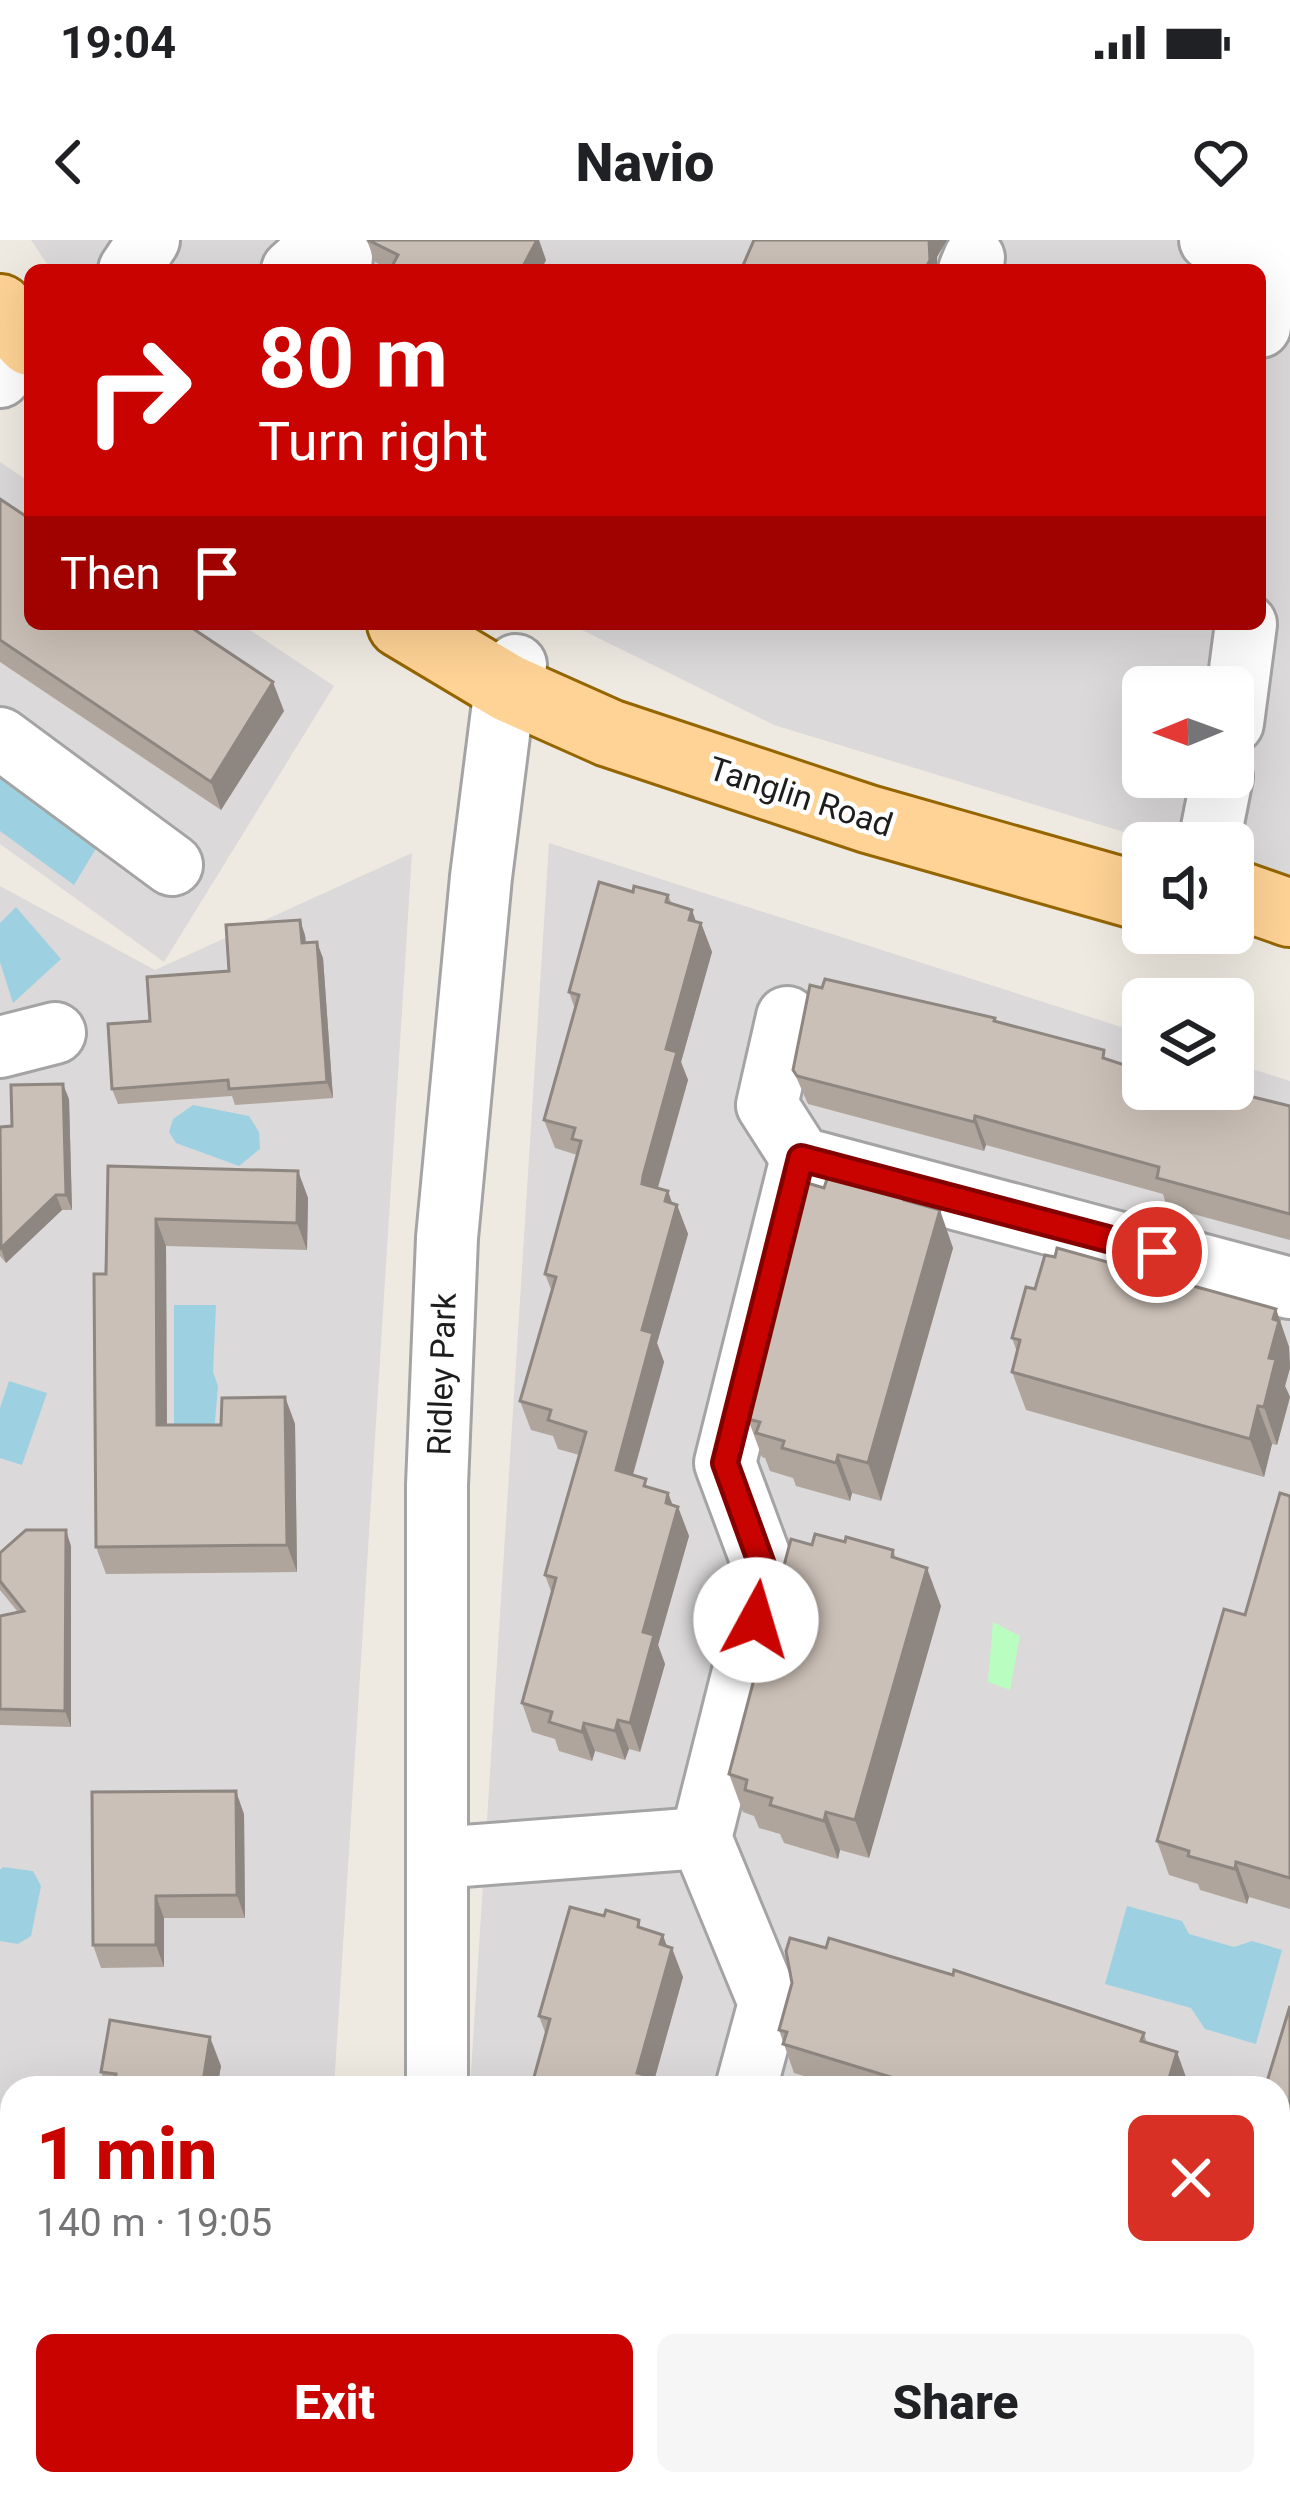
<!DOCTYPE html>
<meta charset="utf-8">
<style>
body{margin:0;font-family:Roboto,sans-serif;background:#f6f6f6;color:#202124;height:100vh;display:flex;flex-direction:column;font-size:45px;white-space:nowrap}
*{box-sizing:border-box;margin:0}
p{font-size:39px;color:#757577}
.icon{flex:none;width:66px;height:66px;fill:none;stroke:currentColor;stroke-width:2;stroke-linecap:round;stroke-linejoin:round}
.map{position:relative;flex:1;overflow:hidden}
.sheet{position:absolute;left:0px;top:1836px;width:1290px;height:420px;display:flex;flex-direction:column;background:#fff;border-radius:36px 36px 0 0;box-shadow:0 12px 48px #0002}
.sheet>*{flex:none}
.top-card{position:absolute;left:24px;top:24px;width:1242px;height:366px;border-radius:18px;box-shadow:0 12px 48px #0002;background:#c90300;color:#fff;overflow:hidden}
.needle{width:78px;rotate:269deg}
.fabs{position:absolute;left:1122px;top:426px;display:grid;gap:24px}
.fabs a{display:grid;place-items:center;width:132px;height:132px;border-radius:18px;background:#fff;box-shadow:0 12px 48px #0002;font-size:60px}
.pin{position:absolute;display:grid;place-items:center;width:102px;height:102px;color:#fff;margin:-51px;border:6px solid #fff;border-radius:50%;box-shadow:0 3px 12px #0007}
.me{position:absolute;width:132px;margin:-66px;rotate:6deg;stroke-linejoin:round;filter:drop-shadow(0 0 9px #0008)}
.turn{display:flex;align-items:center;gap:42px;height:252px;padding:0 36px;font-size:54px}
.turn .icon{width:156px;height:156px;stroke-width:2.5}
.turn b{display:block;font-size:84px;line-height:102px}
.then{display:flex;align-items:center;height:114px;padding:0 36px;background:#0003;gap:24px;font-size:45px}
.round{display:grid;place-items:center;flex:none;width:126px;height:126px;border-radius:18px;background:#f6f6f6}
.head{display:flex;align-items:center;justify-content:space-between;height:204px;padding:0 36px}
h1{font-size:72px;font-weight:800;line-height:90px;color:#c90300}
.primary-button{display:flex;gap:24px;margin-top:auto;padding:24px 36px}
.primary-button a{flex:1;height:138px;border-radius:18px;background:#c90300;color:#fff;font-size:48px;font-weight:800;line-height:138px;text-align:center}
.primary-button a+a{background:#f6f6f6;color:#202124}
.status{display:flex;justify-content:space-between;align-items:center;height:84px;padding:0 60px;background:#fff;direction:ltr}
.status svg{height:33px;fill:currentColor}
header{display:flex;justify-content:space-between;align-items:center;height:156px;padding:0 36px;background:#fff;font-size:54px;font-weight:800}
.map>svg:first-child{display:block}
.residential{fill:#dbd9d9;fill-rule:evenodd}
.park{fill:#b9fec0}
.pitch{fill:#78e5bc}
.water{fill:#9dd1e1}
.lines{fill:none;stroke-linecap:round;stroke-linejoin:round}
.minor-casing{stroke:#a4a4a4;stroke-width:66}
.major-casing{stroke:#956600;stroke-width:72}
.minor{stroke:#fff;stroke-width:60}
.major{stroke:#ffd396;stroke-width:66}
.wall{fill:#afa59d}
.shaded-wall{fill:#8e8680}
.building{fill:#cbc0b7;stroke:#8e8680;stroke-width:3}
.route-casing{stroke:#830200;stroke-width:30}
.route{stroke:#c90300;stroke-width:21}
.labels{text-anchor:middle;stroke-width:9;stroke-linejoin:round;paint-order:stroke}
.street-label{font-size:33px;fill:#1d1d1d;stroke:#fff}
</style>
<div class="status"><b>19:04</b><svg viewBox="0 0 49 12"><path d="M0 12V9h3v3zM5 12V6h3v6zM10 12V3h3v9zM15 12V0h3v12zM26 1h20v11H26zM47 4h2v5h-2z"/></svg></div>
<header><svg class="icon" aria-label="back" viewBox="0 0 24 24"><path d="M15 5l-7 7 7 7"/></svg>Navio<svg class="icon" aria-label="heart" viewBox="0 0 24 24"><path d="M12 20l-8-8c-3-5 5-10 8-4 3-6 11-1 8 4z"/></svg></header>
<div class="map">
<svg width="1290" height="2256" viewBox="0 0 1290 2256">
<rect width="100%" height="100%" fill="#efeae1"/>
<!-- residential -->
<g class="residential">
<path d="M31,0H1290V643L1233,625V603H1160L774,485L570,384H1260V30H51ZM1143,447H1233V537H1143Z"/>
<path d="M0,222L30,242V384H241L334,446L164,722L0,604Z"/>
<path d="M549,603L1143,794V849H1233V823L1290,841V2256H1201L1152,2244H1278V1848H470Z"/>
<path d="M412,613L334,1848H12V2244H1100L1161,2256H0V646L155,730Z"/>
</g>
<!-- park -->
<path class="park" d="M993,1382L1020,1396L1010,1450L988,1442Z"/>
<!-- pitch -->
<path class="pitch" d="M1278,1998L1290,2001V2203L1278,2200Z"/>
<!-- water -->
<g class="water">
<path d="M0,529L107,590L74,645L0,591Z"/>
<path d="M16,667L61,719L13,763L0,722V683Z"/>
<path d="M193,865L249,876L259,892L260,909L239,926L176,903L169,892L173,879Z"/>
<path d="M174,1065H216L213,1132L218,1146L214,1193L174,1191Z"/>
<path d="M9,1141L47,1153L22,1225L0,1218V1168Z"/>
<path d="M3,1627L33,1631L41,1646L31,1696L18,1704L0,1701V1630Z"/>
<path d="M1127,1666L1182,1681L1189,1694L1234,1707L1252,1701L1282,1710L1256,1804L1205,1789L1191,1768L1105,1744Z"/>
</g>
<g class="lines">
<!-- minor casing -->
<g class="minor-casing">
<g id="minor">
<path d="M1210,0L1263,28"/>
<path d="M129,30L149,0"/>
<path d="M292,30L303,20L342,18"/>
<path d="M969,30L974,18"/>
<path d="M1260,87L1265,0"/>
<path d="M0,137L29,101"/>
<path d="M1233,483L1246,384"/>
<path d="M0,498L172,625"/>
<path d="M1209,603L1222,537"/>
<path d="M787,777L767,865L801,918L1290,1048"/>
<path d="M0,807L55,793"/>
<path d="M437,1618L701,1598"/>
<path d="M437,1848V1245L447,998L481,637L503,463L516,425"/>
<path d="M746,1848L769,1763L701,1598L767,1336L725,1223L801,918"/>
<path d="M0,2118L12,2120"/>
<path d="M935,2244L975,2256"/>
<path d="M329,2256L334,2244"/>
</g>
</g>
<!-- major casing -->
<g class="major-casing">
<g id="major">
<path d="M0,68L30,102"/>
<path d="M401,384L508,448L609,493L868,579L1143,657"/>
<path d="M1233,653L1290,673"/>
</g>
</g>
<!-- minor -->
<use href="#minor" class="minor"/>
<!-- major -->
<use href="#major" class="major"/>
</g>
<!-- wall -->
<g class="wall">
<path d="M367,0L546,20L541,30H390L375,22Z"/>
<path d="M0,259L284,471L221,570L0,422Z"/>
<path d="M633,652L668,655L672,664L697,682L701,683L712,712L681,822L688,840L658,948L673,964L677,965L688,994L657,1103L664,1122L633,1235L649,1247L668,1253L673,1266L678,1267L689,1296L658,1405L665,1424L640,1512L629,1509L625,1520L595,1511L592,1521L559,1511L555,1499L532,1492L522,1463L552,1354L545,1335L579,1215L558,1209L553,1196L531,1190L520,1161L552,1052L545,1034L577,915L555,908L544,880L575,769L569,752Z"/>
<path d="M305,695L306,703L323,718L333,858L235,865L232,856L118,864L112,849L150,781L229,731Z"/>
<path d="M822,748L995,778L996,782L1143,831L1290,866V1000L1167,967L1163,954L986,905L984,911L808,864L793,830Z"/>
<path d="M69,859L72,970H62L6,1023L0,1016V887L12,886Z"/>
<path d="M108,926L298,931L308,958L307,1010L166,1006L167,1185H221L285,1157L295,1184L297,1332L106,1334L96,1307Z"/>
<path d="M857,945L906,953L909,962L953,1008L881,1261L852,1253L850,1261L796,1246L793,1238L770,1231L765,1218L762,1217L748,1179L824,948Z"/>
<path d="M1035,1049L1276,1069L1289,1107L1290,1128L1285,1146L1290,1157L1277,1205L1272,1204L1264,1237L1026,1170L1012,1132L1017,1112L1012,1098Z"/>
<path d="M1290,1256V1669L1249,1657L1247,1664L1200,1650L1198,1644L1169,1635L1157,1601Z"/>
<path d="M845,1302L893,1310L896,1318L941,1366L869,1618L840,1610L838,1619L784,1603L780,1594L759,1588L754,1576L743,1572L729,1534L812,1305Z"/>
<path d="M71,1306V1487L0,1485V1376L18,1372L0,1350V1313Z"/>
<path d="M244,1574L245,1678H164V1727L101,1728L93,1705Z"/>
<path d="M643,1688L668,1707L683,1737L652,1848H531L546,1795L539,1776Z"/>
<path d="M1290,1766V1902L1278,1899V1848Z"/>
<path d="M779,1790L1144,1793L1147,1803L1187,1840L1185,1848H843L794,1833Z"/>
<path d="M221,1826L217,1848H107L101,1832Z"/>
<path d="M0,1906L12,1908V2076L0,2074Z"/>
</g>
<!-- shaded-wall -->
<g class="shaded-wall">
<path d="M537,0H539L546,20L541,30H521Z"/>
<path d="M929,0H947L937,17V30H925Z"/>
<path d="M273,442L284,471L221,570L211,542Z"/>
<path d="M692,670L699,690L701,683L712,712L681,822L688,840L653,964L642,944L643,936Z"/>
<path d="M300,680L305,695L307,719L302,703Z"/>
<path d="M317,702L323,718L333,858L327,842Z"/>
<path d="M63,844L69,859L72,970L66,955Z"/>
<path d="M975,876L986,905L984,911L974,882Z"/>
<path d="M298,931L308,958L307,1010L297,983Z"/>
<path d="M668,951L675,971L677,965L688,994L657,1103L664,1122L626,1259L616,1230Z"/>
<path d="M56,955L62,970L6,1023L1,1008Z"/>
<path d="M940,970L953,1008L881,1261L868,1223Z"/>
<path d="M156,979L166,1006L167,1212L157,1185Z"/>
<path d="M1276,1069L1289,1107L1290,1128L1285,1146L1290,1157L1277,1205L1264,1167Z"/>
<path d="M285,1157L295,1184L297,1332L287,1305Z"/>
<path d="M1258,1166L1272,1204L1264,1237L1250,1199Z"/>
<path d="M838,1215L852,1253L850,1261L836,1223Z"/>
<path d="M668,1253L676,1274L678,1267L689,1296L658,1405L665,1424L640,1512L630,1483L643,1392Z"/>
<path d="M66,1290L71,1306V1487L65,1471Z"/>
<path d="M927,1328L941,1366L869,1618L855,1580Z"/>
<path d="M618,1480L629,1509L625,1520L615,1491Z"/>
<path d="M584,1483L595,1511L592,1521L582,1492Z"/>
<path d="M236,1551L244,1574L245,1678L237,1655Z"/>
<path d="M826,1572L840,1610L838,1619L824,1581Z"/>
<path d="M1236,1622L1249,1657L1247,1664L1235,1629Z"/>
<path d="M156,1656L164,1678V1727L156,1705Z"/>
<path d="M663,1695L670,1715L672,1708L683,1737L652,1848H643L637,1833Z"/>
<path d="M210,1797L221,1826L217,1848H202Z"/>
<path d="M1177,1812L1187,1840L1185,1848H1166Z"/>
</g>
<!-- building -->
<g class="building">
<path d="M368,0H537L521,30H390L398,15Z"/>
<path d="M754,0H929L930,20L925,30H741Z"/>
<path d="M0,259L30,279V384H186L273,442L211,542L0,400Z"/>
<path d="M599,642L633,652L634,646L668,655L666,662L692,670L689,680L701,683L666,809L677,812L643,936L642,944L668,951L665,961L677,965L642,1090L653,1093L616,1230L646,1239L644,1246L668,1253L666,1263L678,1267L643,1392L654,1395L630,1483L618,1480L615,1491L584,1483L582,1492L549,1482L552,1472L522,1463L556,1338L545,1335L586,1192L548,1180L551,1170L520,1161L556,1037L545,1034L581,901L572,899L575,888L544,880L579,755L569,752Z"/>
<path d="M300,680L302,703L317,702L327,842L229,849L228,840L112,849L108,784L150,781L147,737L229,731L226,685Z"/>
<path d="M825,739L995,778L994,781L1104,810L1103,818L1143,831V849H1220L1290,866V974L1157,938L1159,927L975,876L974,882L797,836L793,830L810,745L822,748Z"/>
<path d="M63,844L66,955H56L1,1008L0,887L12,886L11,845Z"/>
<path d="M108,926L298,931L297,983L156,979L157,1185H221L222,1158L285,1157L287,1305L96,1307L94,1034H106Z"/>
<path d="M828,936L857,945L858,940L906,953L904,960L940,970L868,1223L838,1215L836,1223L782,1208L784,1201L756,1193L760,1182L748,1179L807,943L824,948Z"/>
<path d="M1057,1008L1276,1069L1273,1079L1279,1081L1269,1118L1276,1119L1264,1167L1258,1166L1250,1199L1012,1132L1020,1100L1012,1098L1026,1047L1035,1049L1045,1015L1055,1017Z"/>
<path d="M1280,1253L1290,1256V1638L1236,1622L1235,1629L1188,1616L1189,1611L1157,1601L1224,1369L1245,1375Z"/>
<path d="M26,1290H66L65,1471L0,1469V1376L24,1371L0,1341V1313Z"/>
<path d="M815,1294L845,1302L846,1297L893,1310L892,1317L927,1328L855,1580L826,1572L824,1581L770,1565L772,1558L745,1550L747,1540L729,1534L791,1299L812,1305Z"/>
<path d="M236,1551L237,1655L156,1656V1705H93L92,1552Z"/>
<path d="M570,1667L604,1676L606,1670L639,1680L638,1687L663,1695L660,1704L672,1708L637,1833L648,1836L645,1848H531L550,1779L539,1776Z"/>
<path d="M790,1698L826,1708L829,1698L953,1735L954,1730L1144,1793L1141,1801L1177,1812L1166,1848H926L783,1804L787,1792L779,1790L792,1743L786,1711Z"/>
<path d="M1290,1766V1869L1278,1865V1848H1265Z"/>
<path d="M110,1780L210,1797L202,1848H128L114,1846L116,1834L101,1832Z"/>
<path d="M0,1906L12,1908V2050L0,2047Z"/>
</g>
<g class="lines">
<!-- route casing -->
<g class="route-casing">
<path id="route" d="M756,1380L766,1336L725,1223L801,918L1157,1012"/>
</g>
<!-- route -->
<use href="#route" class="route"/>
</g>
<g class="labels">
<!-- street labels -->
<g class="street-label">
<text transform="translate(801 556) rotate(18)" y="12">Tanglin Road</text>
<text transform="translate(441 1134) rotate(-88)" y="12">Ridley Park</text>
</g>
</g>
</svg>
<div class="fabs">
<a><svg class="needle" viewBox="-14 -14 28 28"><path d="M0-13l5 13h-10z" fill="#e53935"/><path d="M0 13l5-13h-10z" fill="#757577"/></svg></a>
<a><svg class="icon" aria-label="sound" viewBox="0 0 24 24"><path d="M4 9h4l5-4v14l-5-4H4zM17 9q2 3 0 6"/></svg></a>
<a><svg class="icon" aria-label="layers" viewBox="0 0 24 24"><path d="M12 4l9 5-9 5-9-5zM3 14l9 5 9-5"/></svg></a>
</div>
<div class="pin" style="left:1157px;top:1012px;background:#d93025"><svg class="icon" aria-label="arrive" viewBox="0 0 24 24"><path d="M6 21V4h12l-3 4 3 4H6"/></svg></div>
<svg class="me" style="left:756px;top:1380px" viewBox="-20 -20 40 40"><circle r="19" fill="#fff"/><path d="M0-13L10 11 0 6-10 11z" fill="#c90300"/></svg>
<div class="top-card">
<div class="turn"><svg class="icon" aria-label="right" viewBox="0 0 24 24"><path d="M7 20v-9h11M14 6l5 5-5 5"/></svg><div><b>80 m</b>Turn right</div></div>
<div class="then">Then<svg class="icon" aria-label="arrive" viewBox="0 0 24 24"><path d="M6 21V4h12l-3 4 3 4H6"/></svg></div>
</div>
<section class="sheet">
<div class="head"><div><h1>1 min</h1><p>140 m · 19:05</p></div><a class="round" style="background:#d93025;color:#fff"><svg class="icon" aria-label="close" viewBox="0 0 24 24"><path d="M6 6l12 12M18 6L6 18"/></svg></a></div>
<div class="primary-button"><a>Exit</a><a>Share</a></div>
</section>
</div>
